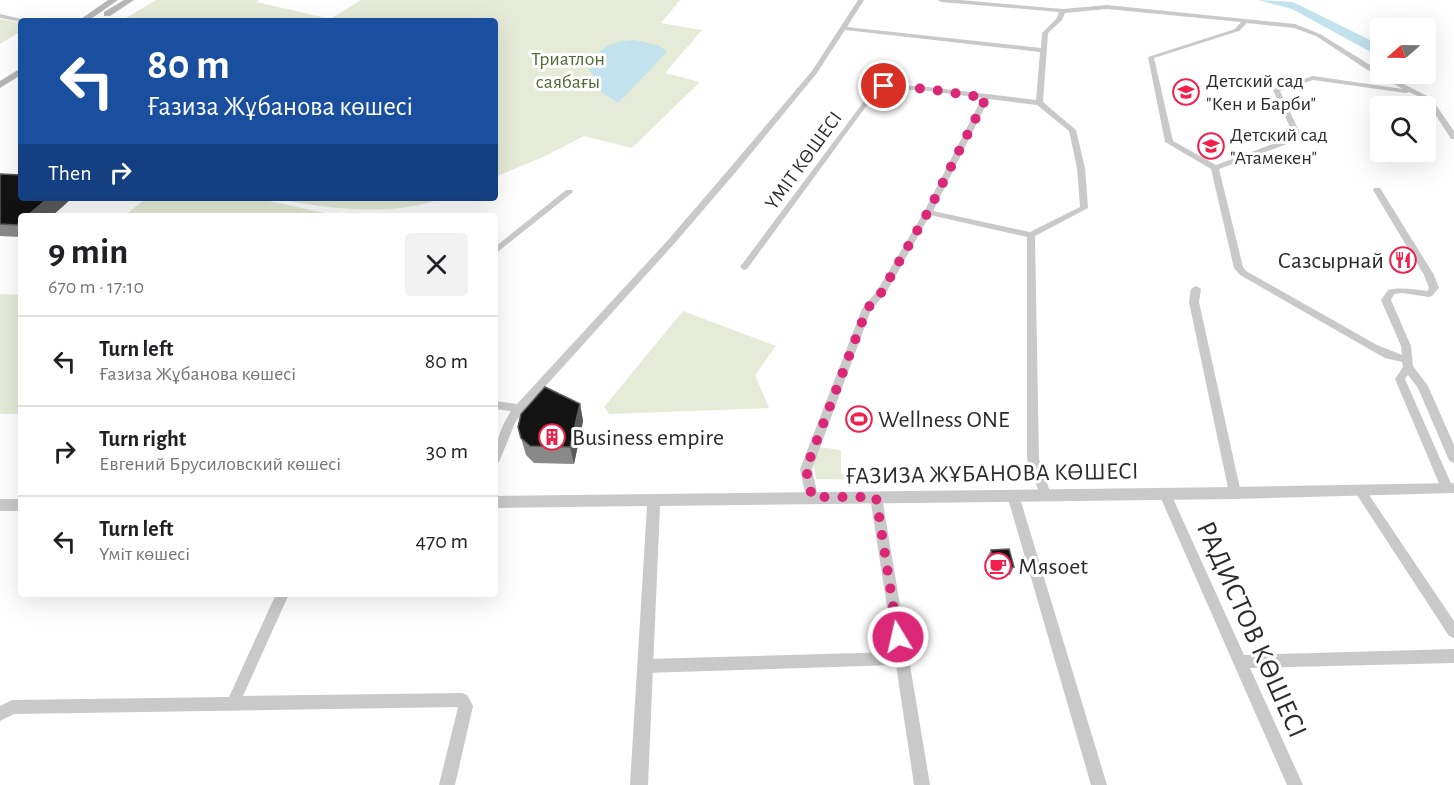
<!DOCTYPE html>
<meta charset="utf-8">
<style>
body{margin:0;font-family:"Alegreya Sans",sans-serif;background:#f2f2f2;color:#202124;height:100vh;display:flex;flex-direction:column;font-size:22px;white-space:nowrap}
*{box-sizing:border-box;margin:0}
p{font-size:20px;color:#757577}
.icon{flex:none;width:33px;height:33px;fill:none;stroke:currentColor;stroke-width:2;stroke-linecap:round;stroke-linejoin:round}
.map{position:relative;flex:1;overflow:hidden}
.sheet{position:absolute;left:18px;top:213px;width:480px;height:384px;display:flex;flex-direction:column;background:#fff;border-radius:6px;box-shadow:0 6px 24px #0002}
.sheet>*{flex:none}
.top-card{position:absolute;left:18px;top:18px;width:480px;height:183px;border-radius:6px;box-shadow:0 6px 24px #0002;background:#1a4fa0;color:#fff;overflow:hidden}
.needle{width:39px;rotate:250deg}
.buttons{position:absolute;left:1370px;top:18px;display:grid;gap:12px}
.buttons a{display:grid;place-items:center;width:66px;height:66px;border-radius:6px;background:#fff;box-shadow:0 6px 24px #0002;font-size:30px}
.pin{position:absolute;display:grid;place-items:center;width:51px;height:51px;color:#fff;margin:-26px;border:3px solid #fff;border-radius:50%;box-shadow:0 2px 6px #0007}
.me{position:absolute;width:66px;margin:-33px;rotate:351deg;stroke-linejoin:round;filter:drop-shadow(0 0 4px #0008)}
.turn{display:flex;align-items:center;gap:21px;height:126px;padding:0 30px;font-size:27px}
.turn .icon{width:78px;height:78px;stroke-width:2.5}
.turn b{display:block;font-size:42px;line-height:51px}
.then{display:flex;align-items:center;height:57px;padding:0 30px;background:#0003;gap:12px;font-size:22px}
.round{display:grid;place-items:center;flex:none;width:63px;height:63px;border-radius:6px;background:#f2f2f2}
.headline{display:flex;align-items:center;justify-content:space-between;height:102px;padding:0 30px}
h1{font-size:36px;font-weight:700;line-height:45px}
ul{padding:0;list-style:none}
li{display:flex;align-items:center;gap:18px;height:90px;padding:0 30px;border-top:2px solid #e0e0e0}
li div{flex:1}
li b{display:block;font-size:22px}
li em{font-style:normal}
.map>svg:first-child{display:block}
.green{fill:#e5ebd7}
.water{fill:#c2e2ed}
.lines{fill:none;stroke-linecap:round;stroke-linejoin:round}
.minor{fill:#c9c9c9;fill-rule:evenodd}
.tertiary{fill:#c9c9c9;fill-rule:evenodd}
.secondary{fill:#b6b6b6;fill-rule:evenodd}
.wall{fill:#898989}
.shaded-wall{fill:#5a5a5a}
.building{fill:#131313;stroke:#5a5a5a;stroke-width:1.5}
.route{stroke:#db2777;stroke-width:10;stroke-dasharray:0 18}
.labels{text-anchor:middle;stroke-width:6;stroke-linejoin:round;paint-order:stroke}
.far-park-label{font-size:20px;fill:#566a37;stroke:#fff}
.far-poi-label{font-size:20px;fill:#2c2c2c;stroke:#fff;text-anchor:start}
.far-street-label{font-size:20px;fill:#2c2c2c;stroke:#fff}
.poi-label{font-size:24px;fill:#2c2c2c;stroke:#fff;text-anchor:start}
.street-label{font-size:24px;fill:#2c2c2c;stroke:#fff}
.near-street-label{font-size:28px;fill:#2c2c2c;stroke:#fff}
</style>
<div class="map">
<svg width="1454" height="785" viewBox="0 0 1454 785">
<rect width="100%" height="100%" fill="#fff"/>
<!-- green -->
<g class="green">
<path d="M156,0H259L257,2L330,19L361,0H680L661,23L702,30L665,73L700,82L632,148L584,136L543,157L495,177V21H121Z"/>
<path d="M0,19L21,23V31L0,44Z"/>
<path d="M147,198H255L338,216H124Z"/>
<path d="M275,198H443C396,217 323,209 275,198Z"/>
<path d="M0,294L21,295V414H0Z"/>
<path d="M683,311L776,346L755,375L769,408L609,414L604,407Z"/>
<path d="M819,447L841,450V474L883,476V480L816,479L813,462Z"/>
</g>
<!-- water -->
<g class="water">
<path d="M1258,0L1293,2L1380,45V57L1292,9Z"/>
<path d="M634,40L660,46L667,52L618,103L601,92L600,84L589,70C597,47 610,42 634,40Z"/>
</g>
<g class="lines">
<!-- minor -->
<g class="minor">
<path d="M858,0H864L847,27L1041,48L1042,33L1057,18L1059,12L941,2L938,0H960L1063,9L1107,5L1295,24L1320,34L1380,71V74H1384L1431,98L1454,131V139H1451L1426,100L1409,92L1406,93L1313,80L1280,91L1302,137L1301,139L1219,169L1243,267L1246,271L1377,345L1402,355L1401,346L1381,300L1388,290C1401,287 1413,289 1427,291L1429,288L1424,275L1373,190L1374,188H1380L1434,275L1439,288L1432,296L1429,297L1402,293L1394,294L1391,300L1411,346L1413,366L1428,386L1454,445V463L1450,461L1448,458L1418,388L1408,375L1405,379L1453,488L1451,491L1447,493L1443,491L1441,488L1395,379L1403,367L1402,362L1385,358L1369,349L1240,275L1234,268L1211,169L1165,142L1148,57L1235,29L1241,22L1107,9L1065,13L1062,20L1048,33L1043,102L1076,130L1085,168L1088,208L1035,236L1039,459L1051,495L1049,498L1045,500L1041,498L1027,459V237L930,215L886,293L871,310L812,469L818,497L816,500L812,502L808,500L806,497L800,469L862,309L877,291L924,212L982,98L928,91L885,88L878,90L747,269L744,270L740,267L874,88L884,84L928,87L1036,100L1040,52L845,30L817,73L735,173L674,244L523,411L515,423L499,462L495,464C495,444 500,428 511,411L495,409V401L517,404L668,240L729,169L812,71ZM1247,23L1294,28L1316,36L1366,69L1403,89L1313,76L1274,89L1273,90L1294,136L1216,165L1173,141L1154,58L1239,31ZM989,99L1037,105L1069,131L1077,168L1080,207L1030,232L933,211Z"/>
<path d="M0,14L26,20L27,21L21,22L0,18Z"/>
<path d="M566,190H572L573,192L495,254V247Z"/>
<path d="M1196,286L1201,289L1199,302L1241,493L1239,496L1235,498L1231,496L1229,493L1189,302L1191,289Z"/>
<path d="M1361,487L1365,489L1454,621V638L1449,636L1357,495L1355,492L1357,489Z"/>
<path d="M1165,489L1169,491L1171,494L1244,655L1454,649V663L1250,668L1303,785H1287L1159,494L1161,491Z"/>
<path d="M1013,490L1017,492L1019,495L1107,785H1091L1007,495L1009,492Z"/>
<path d="M876,492L880,494L882,497L930,785H914L896,665L645,673L640,671L638,666L640,661L645,659L894,652L870,497L872,494Z"/>
<path d="M276,594H289L243,696L462,693L467,695L473,706L455,785H439L458,707L14,714L0,721V706L12,700L229,697Z"/>
</g>
<!-- tertiary -->
<g class="tertiary">
<path d="M1454,483V493L1235,499L660,506L648,785H630L647,506L495,508V496L1235,487Z"/>
<rect x="0" y="499" width="21" height="12"/>
</g>
<!-- secondary -->
<g class="secondary">
<path d="M108,0H118L88,21H78Z"/>
<path d="M124,0H134L110,16H104V12Z"/>
<path d="M21,68V75L0,88V81Z"/>
</g>
</g>
<!-- wall -->
<g class="wall">
<path d="M0,174L21,198H72L52,216H21V237L0,236Z"/>
<path d="M580,404L583,421L574,464L534,463L526,455L521,438Z"/>
<path d="M991,550L1014,567L1010,575H991L987,557Z"/>
</g>
<!-- shaded-wall -->
<g class="shaded-wall">
<path d="M48,198H72L52,216H27Z"/>
<path d="M21,221V230L17,225Z"/>
<path d="M580,404L583,421L574,464L570,447Z"/>
</g>
<!-- building -->
<g class="building">
<path d="M0,174L21,175V198H48L27,216H21V221L17,225L0,224Z"/>
<path d="M545,387L580,404L570,447L530,446L521,438L518,427L521,414Z"/>
<path d="M1009,549L1014,567H995L991,550Z"/>
</g>
<g class="lines">
<!-- route -->
<path class="route" d="M884,86L928,89L986,98L928,212L881,293L867,309L806,469L812,497H876L898,637"/>
</g>
<!-- icons -->
<defs>
<g id="school-ring" transform="scale(1.35)"><circle r="9.5" fill="#fff" stroke="#f11f4c" stroke-width="1.5"/><path d="M0-5L7-2L0 1L-7-2ZM-4 1L0 2.5L4 1V4Q0 6-4 4Z" fill="#f11f4c"/></g>
<g id="restaurant-ring" transform="scale(1.35)"><circle r="9.5" fill="#fff" stroke="#f11f4c" stroke-width="1.5"/><path d="M-5-6h1v4h1v-4h1v4h1v-4h1v5L-1.5 .5V6h-2V.5L-5-1ZM5-6V6H3V1.5H1.5Q1.5-4 5-6Z" fill="#f11f4c"/></g>
<g id="stadium-ring" transform="scale(1.35)"><circle r="9.5" fill="#fff" stroke="#f11f4c" stroke-width="1.5"/><path d="M0-5a6.5 5 0 1 0 0 10a6.5 5 0 1 0 0-10ZM-3.5-1.8h7v3.6h-7Z" fill="#f11f4c"/></g>
<g id="building-ring" transform="scale(1.35)"><circle r="9.5" fill="#fff" stroke="#f11f4c" stroke-width="1.5"/><path d="M-4-6H4V6H1V3H-1V6H-4ZM-2.5-4.3h1.7v1.8h-1.7ZM.8-4.3h1.7v1.8H.8ZM-2.5-1h1.7V.8h-1.7ZM.8-1h1.7V.8H.8Z" fill="#f11f4c"/></g>
<g id="cafe-ring" transform="scale(1.35)"><circle r="9.5" fill="#fff" stroke="#f11f4c" stroke-width="1.5"/><path d="M-5.5-4.5H6V0H3Q3 3.5 0 3.5H-2.5Q-5.5 3.5-5.5 0ZM3-3.2v2h1.7v-2ZM-6 4.5H4V6H-6Z" fill="#f11f4c"/></g>
</defs>
<g fill-rule="evenodd">
<use href="#school-ring" x="1186" y="92"/>
<use href="#school-ring" x="1211" y="146"/>
<use href="#restaurant-ring" x="1403" y="260"/>
<use href="#stadium-ring" x="859" y="419"/>
<use href="#building-ring" x="552" y="437"/>
<use href="#cafe-ring" x="998" y="566"/>
</g>
<g class="labels">
<!-- far-park labels -->
<g class="far-park-label">
<text x="568" y="65">Триатлон<tspan x="568" dy="23">саябағы</tspan></text>
</g>
<!-- far-poi labels -->
<g class="far-poi-label">
<text x="1206" y="87">Детский сад<tspan x="1206" dy="23">"Кен и Барби"</tspan></text>
<text x="1230" y="141">Детский сад<tspan x="1230" dy="23">"Атамекен"</tspan></text>
</g>
<!-- far-street labels -->
<g class="far-street-label">
<text transform="translate(803 160) rotate(-54)" y="7">ҮМІТ КӨШЕСІ</text>
</g>
<!-- poi labels -->
<g class="poi-label">
<text x="1384" y="268" text-anchor="end">Сазсырнай</text>
<text x="878" y="427">Wellness ONE</text>
<text x="572" y="445">Business empire</text>
<text x="1018" y="574">Мяsoet</text>
</g>
<!-- street labels -->
<g class="street-label">
<text transform="translate(992 473) rotate(-1)" y="8">ҒАЗИЗА ЖҰБАНОВА КӨШЕСІ</text>
</g>
<!-- near-street labels -->
<g class="near-street-label">
<text transform="translate(1253 629) rotate(66)" y="10">РАДИСТОВ КӨШЕСІ</text>
</g>
</g>
</svg>
<div class="buttons">
<a><svg class="needle" viewBox="-14 -14 28 28"><path d="M0-13l5 13h-10z" fill="#e53935"/><path d="M0 13l5-13h-10z" fill="#757577"/></svg></a>
<a><svg class="icon" aria-label="search" viewBox="0 0 24 24"><circle cx="10" cy="10" r="6"/><path d="M15 15l6 6"/></svg></a>
</div>
<div class="pin" style="left:884px;top:86px;background:#d93025"><svg class="icon" aria-label="arrive" viewBox="0 0 24 24"><path d="M6 21V4h12l-3 4 3 4H6"/></svg></div>
<svg class="me" style="left:898px;top:637px" viewBox="-20 -20 40 40"><circle r="17" fill="#db2777" stroke="#fff" stroke-width="3"/><path d="M0-11L8 9 0 5-8 9z" fill="#fff"/></svg>
<div class="top-card">
<div class="turn"><svg class="icon" aria-label="left" viewBox="0 0 24 24"><path d="M17 20v-9H6M10 6l-5 5 5 5"/></svg><div><b>80 m</b>Ғазиза Жұбанова көшесі</div></div>
<div class="then">Then<svg class="icon" aria-label="right" viewBox="0 0 24 24"><path d="M7 20v-9h11M14 6l5 5-5 5"/></svg></div>
</div>
<section class="sheet">
<div class="headline"><div><h1>9 min</h1><p>670 m · 17:10</p></div><a class="round"><svg class="icon" aria-label="close" viewBox="0 0 24 24"><path d="M6 6l12 12M18 6L6 18"/></svg></a></div>
<ul>
<li><svg class="icon" aria-label="left" viewBox="0 0 24 24"><path d="M17 20v-9H6M10 6l-5 5 5 5"/></svg><div><b>Turn left</b><p>Ғазиза Жұбанова көшесі</p></div><em>80 m</em></li>
<li><svg class="icon" aria-label="right" viewBox="0 0 24 24"><path d="M7 20v-9h11M14 6l5 5-5 5"/></svg><div><b>Turn right</b><p>Евгений Брусиловский көшесі</p></div><em>30 m</em></li>
<li><svg class="icon" aria-label="left" viewBox="0 0 24 24"><path d="M17 20v-9H6M10 6l-5 5 5 5"/></svg><div><b>Turn left</b><p>Үміт көшесі</p></div><em>470 m</em></li>
</ul>
</section>
</div>
